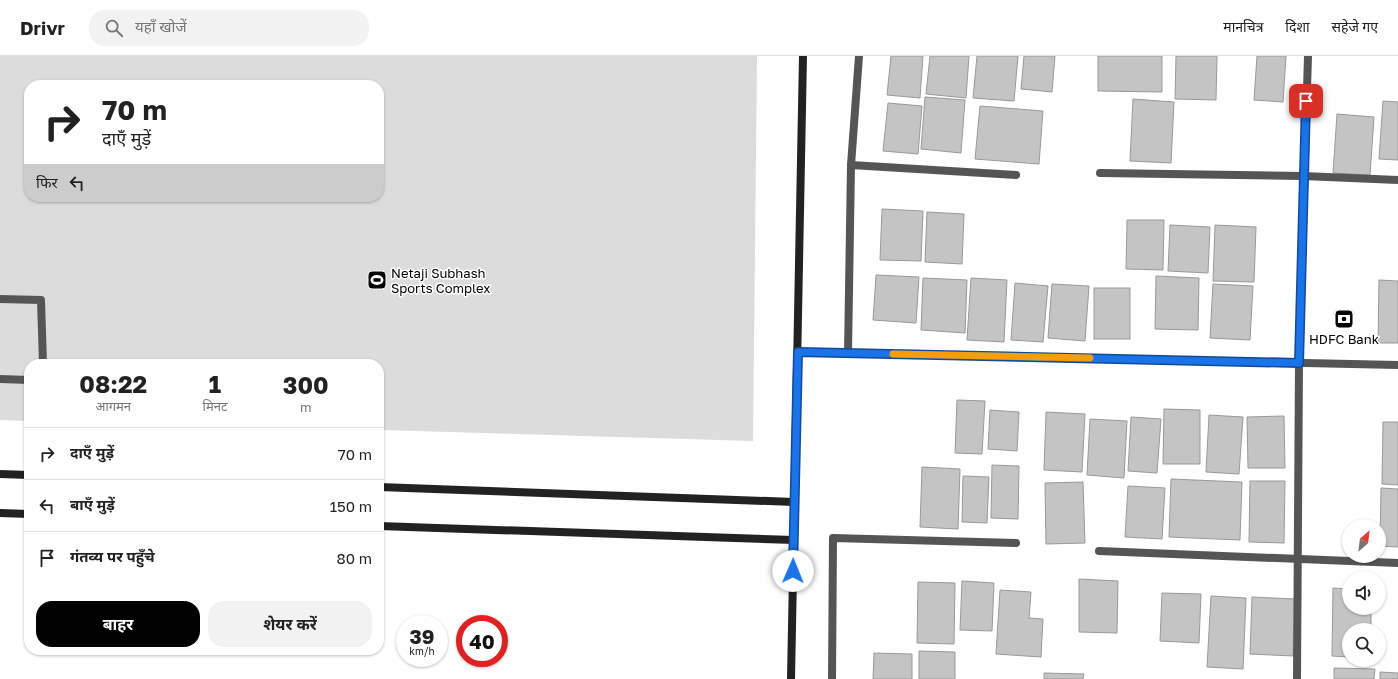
<!DOCTYPE html>
<html lang="hi">
<meta charset="utf-8">
<style>
body{margin:0;font-family:"Golos Text","Noto Sans Devanagari",sans-serif;background:#f2f2f2;color:#222;height:100vh;display:flex;flex-direction:column;font-size:15px;white-space:nowrap}
*{box-sizing:border-box;margin:0}
p{font-size:13px;color:#767676}
.icon{flex:none;width:22px;height:22px;fill:none;stroke:currentColor;stroke-width:2;stroke-linecap:round;stroke-linejoin:round}
.map{position:relative;flex:1;overflow:hidden}
.details{position:absolute;left:24px;top:303px;width:360px;height:296px;display:flex;flex-direction:column;background:#fff;border-radius:16px;box-shadow:0 1px 3px #0004}
.details>*{flex:none}
.guide{position:absolute;left:24px;top:24px;width:360px;height:122px;border-radius:16px;box-shadow:0 1px 3px #0004;background:#fff;color:#222;overflow:hidden}
.needle{width:26px;rotate:28deg}
.controls{position:absolute;left:1342px;top:463px;display:grid;gap:8px}
.controls a{display:grid;place-items:center;width:44px;height:44px;border-radius:50%;background:#fff;box-shadow:0 1px 3px #0004;font-size:20px}
.speed{position:absolute;left:396px;top:559px;display:flex;gap:8px;font-size:20px;font-weight:700;text-align:center}
.speed>*{display:grid;place-content:center;width:52px;height:52px;border-radius:50%;background:#fff;box-shadow:0 1px 3px #0004;line-height:1}
.speed small{font-size:10px;font-weight:400}
.speed .limit{border:6px solid #d22;background:#fff;color:#111}
.pin{position:absolute;display:grid;place-items:center;width:34px;height:34px;color:#fff;margin:-17px;border-radius:8px;box-shadow:0 2px 6px #0006}
.me{position:absolute;width:44px;margin:-22px;rotate:1deg;stroke-linejoin:round;filter:drop-shadow(0 0 3px #0008)}
.turn{display:flex;align-items:center;gap:14px;height:84px;padding:0 12px;font-size:18px}
.turn .icon{width:52px;height:52px;stroke-width:2.5}
.turn b{display:block;font-size:28px;line-height:34px}
.then{display:flex;align-items:center;height:38px;padding:0 12px;background:#0003;gap:8px;font-size:15px}
.eta{display:flex;justify-content:space-evenly;align-items:center;height:68px;text-align:center}
.eta b{font-size:24px;font-weight:700;line-height:28px}
.button{display:flex;gap:8px;margin-top:auto;padding:8px 12px}
.button a{flex:1;height:46px;border-radius:16px;background:#000;color:#fff;font-size:16px;font-weight:700;line-height:46px;text-align:center}
.button a+a{background:#f2f2f2;color:#222}
ul{padding:0;list-style:none}
li{display:flex;align-items:center;gap:12px;height:52px;padding:0 12px;border-top:1px solid #e0e0e0}
li div{flex:1}
li b{display:block;font-size:15px}
li em{font-style:normal}
header{display:flex;align-items:center;gap:24px;box-sizing:border-box;height:56px;padding:0 20px;background:#fff;border-bottom:1px solid #e0e0e0}
header strong{font-size:19px}
nav{display:flex;gap:22px;margin-inline-start:auto;font-size:14px}
.search{width:280px;height:36px;background:#f2f2f2;display:flex;align-items:center;gap:10px;box-sizing:border-box;padding:0 14px;border-radius:16px;color:#767676;font-size:15px}
.map>svg:first-child{display:block}
.green{fill:#dcdcdc;fill-rule:evenodd}
.building{fill:#c4c4c4;stroke:#999}
.lines{fill:none;stroke-linecap:round;stroke-linejoin:round}
.lane{stroke:#555;stroke-width:8}
.street{stroke:#555;stroke-width:8}
.secondary{stroke:#222;stroke-width:8}
.route-casing{stroke:#114b97;stroke-width:10}
.route{stroke:#1a73e8;stroke-width:7}
.slow{stroke:#f59e0b;stroke-width:7}
.labels{text-anchor:middle;stroke-width:3;stroke-linejoin:round;paint-order:stroke}
.poi-label{font-size:13px;fill:#000;stroke:#fff;text-anchor:start}
</style>
<header>
<strong>Drivr</strong>
<div class="search"><svg class="icon" aria-label="search" viewBox="0 0 24 24"><circle cx="10" cy="10" r="6"/><path d="M15 15l6 6"/></svg>यहाँ खोजें</div>
<nav><a>मानचित्र</a><a>दिशा</a><a>सहेजे गए</a></nav>
</header>
<div class="map">
<svg width="1398" height="623" viewBox="0 0 1398 623">
<rect width="100%" height="100%" fill="#fff"/>
<!-- green -->
<path class="green" d="M0,0H757L753,385L379,374V308H29V365L0,364ZM29,29H379V141H29Z"/>
<!-- building -->
<g class="building">
<path d="M891,0H923L920,42L887,39Z"/>
<path d="M930,0H969L966,42L926,38Z"/>
<path d="M977,0H1018L1014,45L973,42Z"/>
<path d="M1024,0H1055L1052,36L1021,33Z"/>
<path d="M1098,0H1162V36L1098,35Z"/>
<path d="M1176,0H1217L1216,44L1175,43Z"/>
<path d="M1257,0H1286L1283,46L1254,44Z"/>
<path d="M925,41L965,44L961,97L921,93Z"/>
<path d="M1133,43L1174,46L1171,107L1130,105Z"/>
<path d="M1383,45L1398,46V104L1379,103Z"/>
<path d="M888,47L922,50L918,98L883,95Z"/>
<path d="M980,50L1043,55L1039,108L975,103Z"/>
<path d="M1337,58L1374,61L1370,119L1333,117Z"/>
<path d="M882,153L923,155L921,205L880,204Z"/>
<path d="M927,156L964,158L962,208L925,206Z"/>
<path d="M1127,164H1164L1163,214L1126,213Z"/>
<path d="M1170,169L1210,171L1208,217L1168,215Z"/>
<path d="M1215,169L1256,171L1254,226L1213,225Z"/>
<path d="M876,219L919,221L916,267L873,264Z"/>
<path d="M1156,220L1199,222L1198,274L1155,273Z"/>
<path d="M923,222L967,224L965,277L921,274Z"/>
<path d="M971,222L1007,224L1004,286L967,284Z"/>
<path d="M1379,224L1398,225V287H1378Z"/>
<path d="M1015,227L1048,230L1043,286L1011,284Z"/>
<path d="M1052,228L1089,230L1085,285L1048,282Z"/>
<path d="M1213,228L1253,230L1250,284L1210,282Z"/>
<rect x="1094" y="232" width="36" height="51"/>
<path d="M957,344L985,345L982,398L955,397Z"/>
<path d="M1164,353L1200,354V408H1163Z"/>
<path d="M990,354L1019,356L1017,395L988,393Z"/>
<path d="M1046,356L1085,358L1082,416L1044,414Z"/>
<path d="M1209,359L1243,361L1239,418L1206,416Z"/>
<path d="M1284,360L1285,412H1248L1247,361Z"/>
<path d="M1131,361L1161,363L1157,417L1128,415Z"/>
<path d="M1090,363L1127,365L1124,422L1087,419Z"/>
<path d="M1383,366H1398V429L1382,428Z"/>
<path d="M992,409L1019,410L1018,463L991,462Z"/>
<path d="M922,411L960,413L958,473L920,471Z"/>
<path d="M963,420L989,421L987,467L962,466Z"/>
<path d="M1171,423L1242,426L1240,484L1169,481Z"/>
<path d="M1250,425H1285L1284,487L1249,486Z"/>
<path d="M1083,426L1085,487L1046,488L1045,427Z"/>
<path d="M1128,430L1165,432L1162,483L1125,481Z"/>
<path d="M1381,432L1398,433V491L1380,490Z"/>
<path d="M1079,523L1118,525L1117,577L1079,576Z"/>
<path d="M962,525L994,527L992,575L960,574Z"/>
<path d="M918,526L955,527L954,588L917,587Z"/>
<path d="M1333,532L1349,533V552H1371V574H1349V601L1332,600Z"/>
<path d="M1000,534L1031,536L1029,562L1043,563L1041,601L996,598Z"/>
<path d="M1162,537L1201,538L1199,587L1160,585Z"/>
<path d="M1211,540L1246,542L1243,613L1207,611Z"/>
<path d="M1252,541L1295,543L1293,600L1250,598Z"/>
<path d="M919,595L955,596V623H919Z"/>
<path d="M874,597L912,598V623H873Z"/>
<path d="M1334,612L1375,613L1374,623H1334Z"/>
<path d="M1380,616L1398,617V623H1380Z"/>
<path d="M1044,617L1084,618L1083,623H1044Z"/>
</g>
<g class="lines">
<!-- lane -->
<g class="lane">
<path d="M0,243L41,244L43,308"/>
<path d="M0,323L29,324"/>
</g>
<!-- street -->
<g class="street">
<path d="M851,109L1016,119"/>
<path d="M1100,117L1303,120L1398,124"/>
<path d="M798,296L1398,309"/>
<path d="M848,297L851,109L859,0"/>
<path d="M1099,495L1398,507"/>
<path d="M832,623L833,482L1016,487"/>
<path d="M1297,623L1299,307L1308,0"/>
</g>
<!-- secondary -->
<g class="secondary">
<path d="M0,418L29,419"/>
<path d="M379,431L794,446"/>
<path d="M0,457L29,458"/>
<path d="M379,470L794,484"/>
<path d="M791,623L803,0"/>
</g>
</g>
<g class="lines">
<!-- route casing -->
<g class="route-casing">
<path id="route" d="M793,515L798,296L1299,307L1306,45"/>
</g>
<!-- route -->
<use href="#route" class="route"/>
<!-- slow -->
<path class="slow" d="M893,298L1090,302"/>
</g>
<!-- icons -->
<defs>
<g id="stadium-square" transform="scale(1)"><rect x="-9" y="-9" width="18" height="18" rx="4" fill="#000" stroke="#fff"/><path d="M0-5a6.5 5 0 1 0 0 10a6.5 5 0 1 0 0-10ZM-3.5-1.8h7v3.6h-7Z" fill="#fff"/></g>
<g id="bank-square" transform="scale(1)"><rect x="-9" y="-9" width="18" height="18" rx="4" fill="#000" stroke="#fff"/><path d="M-6-4H6V4H-6ZM0-2.3a2.3 2.3 0 1 0 0 4.6a2.3 2.3 0 1 0 0-4.6Z" fill="#fff"/></g>
</defs>
<g fill-rule="evenodd">
<use href="#stadium-square" x="377" y="224"/>
<use href="#bank-square" x="1344" y="263"/>
</g>
<g class="labels">
<!-- poi labels -->
<g class="poi-label">
<text x="391" y="222">Netaji Subhash<tspan x="391" dy="15">Sports Complex</tspan></text>
<text x="1344" y="288" text-anchor="middle">HDFC Bank</text>
</g>
</g>
</svg>
<div class="controls">
<a><svg class="needle" viewBox="-14 -14 28 28"><path d="M0-13l5 13h-10z" fill="#e53935"/><path d="M0 13l5-13h-10z" fill="#767676"/></svg></a>
<a><svg class="icon" aria-label="sound" viewBox="0 0 24 24"><path d="M4 9h4l5-4v14l-5-4H4zM17 9q2 3 0 6"/></svg></a>
<a><svg class="icon" aria-label="search" viewBox="0 0 24 24"><circle cx="10" cy="10" r="6"/><path d="M15 15l6 6"/></svg></a>
</div>
<div class="speed"><div>39<small>km/h</small></div><div class="limit">40</div></div>
<div class="pin" style="left:1306px;top:45px;background:#d93025"><svg class="icon" aria-label="arrive" viewBox="0 0 24 24"><path d="M6 21V4h12l-3 4 3 4H6"/></svg></div>
<svg class="me" style="left:793px;top:515px" viewBox="-20 -20 40 40"><circle r="19" fill="#fff"/><path d="M0-13L10 11 0 6-10 11z" fill="#1a73e8"/></svg>
<div class="guide">
<div class="turn"><svg class="icon" aria-label="right" viewBox="0 0 24 24"><path d="M7 20v-9h11M14 6l5 5-5 5"/></svg><div><b>70 m</b>दाएँ मुड़ें</div></div>
<div class="then">फिर<svg class="icon" aria-label="left" viewBox="0 0 24 24"><path d="M17 20v-9H6M10 6l-5 5 5 5"/></svg></div>
</div>
<section class="details">
<div class="eta">
<div><b>08:22</b><p>आगमन</p></div>
<div><b>1</b><p>मिनट</p></div>
<div><b>300</b><p>m</p></div>
</div>
<ul>
<li><svg class="icon" aria-label="right" viewBox="0 0 24 24"><path d="M7 20v-9h11M14 6l5 5-5 5"/></svg><div><b>दाएँ मुड़ें</b></div><em>70 m</em></li>
<li><svg class="icon" aria-label="left" viewBox="0 0 24 24"><path d="M17 20v-9H6M10 6l-5 5 5 5"/></svg><div><b>बाएँ मुड़ें</b></div><em>150 m</em></li>
<li><svg class="icon" aria-label="arrive" viewBox="0 0 24 24"><path d="M6 21V4h12l-3 4 3 4H6"/></svg><div><b>गंतव्य पर पहुँचे</b></div><em>80 m</em></li>
</ul>
<div class="button"><a>बाहर</a><a>शेयर करें</a></div>
</section>
</div>
